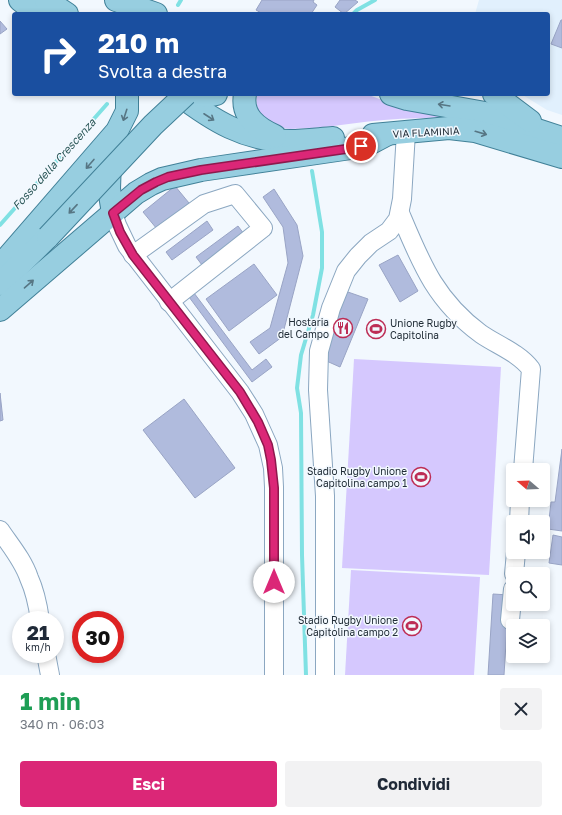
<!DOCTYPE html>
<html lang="it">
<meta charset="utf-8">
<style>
body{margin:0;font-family:"Golos Text",sans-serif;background:#f2f2f3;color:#1f2937;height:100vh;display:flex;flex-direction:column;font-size:15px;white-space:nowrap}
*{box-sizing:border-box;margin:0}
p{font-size:13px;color:#747a83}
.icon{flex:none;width:22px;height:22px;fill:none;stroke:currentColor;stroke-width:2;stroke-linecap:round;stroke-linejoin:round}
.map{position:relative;height:675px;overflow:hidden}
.panel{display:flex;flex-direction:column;background:#fff;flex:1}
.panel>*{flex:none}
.guide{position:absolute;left:12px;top:12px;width:538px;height:84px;border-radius:4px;box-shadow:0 2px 6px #0003;background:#1a4fa0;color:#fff;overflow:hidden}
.needle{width:26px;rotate:289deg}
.buttons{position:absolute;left:506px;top:463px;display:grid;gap:8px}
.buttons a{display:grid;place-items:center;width:44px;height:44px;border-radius:4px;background:#fff;box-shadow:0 2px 6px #0003;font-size:20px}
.speed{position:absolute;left:12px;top:611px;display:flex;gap:8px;font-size:20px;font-weight:700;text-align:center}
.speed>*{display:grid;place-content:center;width:52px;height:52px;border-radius:50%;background:#fff;box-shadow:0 2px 6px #0003;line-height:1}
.speed small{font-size:10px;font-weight:400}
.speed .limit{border:6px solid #d22;background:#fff;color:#111}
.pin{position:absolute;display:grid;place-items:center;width:34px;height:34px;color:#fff;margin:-17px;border:2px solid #fff;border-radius:50%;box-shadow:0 1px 4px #0007}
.me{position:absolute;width:44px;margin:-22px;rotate:0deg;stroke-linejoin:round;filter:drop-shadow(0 0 3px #0008)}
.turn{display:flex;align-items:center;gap:14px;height:84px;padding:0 20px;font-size:18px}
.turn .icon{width:52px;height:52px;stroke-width:2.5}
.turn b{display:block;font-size:28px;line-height:34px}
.round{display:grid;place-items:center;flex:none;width:42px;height:42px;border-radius:4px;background:#f2f2f3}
.head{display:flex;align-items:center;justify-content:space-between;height:68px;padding:0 20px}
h1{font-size:24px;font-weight:700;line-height:30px;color:#1e9e55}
.button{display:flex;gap:8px;margin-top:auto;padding:8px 20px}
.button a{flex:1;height:46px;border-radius:4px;background:#db2777;color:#fff;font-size:16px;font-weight:700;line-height:46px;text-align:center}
.button a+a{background:#f2f2f3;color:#1f2937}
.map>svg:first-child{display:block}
.built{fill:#e1f0fd}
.green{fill:#d5c8fe}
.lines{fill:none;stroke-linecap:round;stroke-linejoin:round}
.stream{stroke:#80e1e3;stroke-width:4}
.building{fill:#b0bbdd;stroke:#99a4c5}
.minor-casing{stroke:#8ba7c1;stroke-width:20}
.major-casing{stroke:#418198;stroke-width:24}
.minor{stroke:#fff;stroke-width:18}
.major{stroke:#97cee0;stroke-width:22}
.major-bridge-casing{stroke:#418198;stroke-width:24;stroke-linecap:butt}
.major-bridge{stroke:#97cee0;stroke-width:22}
.oneway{stroke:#577684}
.route-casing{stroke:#8e194d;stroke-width:10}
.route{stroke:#db2777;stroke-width:7}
.labels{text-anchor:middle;stroke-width:3;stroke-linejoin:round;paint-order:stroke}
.street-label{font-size:10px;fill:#222e38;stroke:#f2f8fe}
.poi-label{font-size:10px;fill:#222e38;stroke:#f2f8fe;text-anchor:end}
.water-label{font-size:11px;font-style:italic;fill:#2a5657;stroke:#f2f8fe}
</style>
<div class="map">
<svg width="562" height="675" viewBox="0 0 562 675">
<rect width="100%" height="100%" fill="#f2f8fe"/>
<!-- built -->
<path class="built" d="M479,0H562V115L547,110L521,94H548V14H475Z"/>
<!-- green -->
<g class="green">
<path d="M257,94H366L393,104L454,117C430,118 407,118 384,120C360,122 337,126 314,128C306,128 297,129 290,129C270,127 253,115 257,94Z"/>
<path d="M354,359L501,367L489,575L342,568Z"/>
<path d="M351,570L480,577L474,675H345Z"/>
</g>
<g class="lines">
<!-- stream -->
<g class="stream">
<path d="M178,5L181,0"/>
<path d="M353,14L357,10L375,0"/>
<path d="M0,225L107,104"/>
<path d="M306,675L302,555L301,413L297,388L301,355L313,315L322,268V232L312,171"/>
</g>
</g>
<!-- building -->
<g class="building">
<path d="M262,0H314L313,2L317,5L311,14H263L256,10Z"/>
<path d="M340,0H355L358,2L344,14L335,7Z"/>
<path d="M561,20H562V48L551,44Z"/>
<path d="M0,21L7,29L0,34Z"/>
<path d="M175,186L189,203L157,229L143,212Z"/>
<path d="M274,189L297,225L303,256L282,337L259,354L250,342L270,328L288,263L283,227L263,197Z"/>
<path d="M207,221L213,230L172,260L166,252Z"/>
<path d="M238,226L244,234L202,265L196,257Z"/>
<path d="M398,255L418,291L400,302L379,265Z"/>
<path d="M254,264L277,295L229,331L206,299Z"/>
<path d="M345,291L368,299L340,367L322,359Z"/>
<path d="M194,293L252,370L266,359L272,367L252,382L189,297Z"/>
<path d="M0,393L3,420L0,421Z"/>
<path d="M184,399L235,468L195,498L143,430Z"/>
<path d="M562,449V531L548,529L551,502H555Z"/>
<path d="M553,535L562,537V565L549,563Z"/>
<path d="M493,594L509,595L504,675H488Z"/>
</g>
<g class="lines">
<!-- minor casing -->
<g class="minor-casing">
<g id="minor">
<path d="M113,213L117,225L127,246L240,392L254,414L268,445L273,468L274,487V675"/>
<path d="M400,213C421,263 435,300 481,334C497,345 519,353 531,369L523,470"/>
<path d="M133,255L204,204L235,194L263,228L169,302"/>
<path d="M519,522L520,500"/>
<path d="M0,530C10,545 23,560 29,578C35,591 38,606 40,620"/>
<path d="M514,574L516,552"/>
<path d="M510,620L513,589"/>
<path d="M46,654L50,675"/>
<path d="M325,675V496L318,390L319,351L331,308L346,271L358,256L371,243L389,231L398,219L402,199L406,132"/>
</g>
</g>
<!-- major casing -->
<g class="major-casing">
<g id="major">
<path d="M20,0L38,14"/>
<path d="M46,0L67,14"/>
<path d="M116,0L156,14"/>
<path d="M178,94C212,120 245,141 290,141C304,141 319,139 333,138"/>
<path d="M196,94L207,96L216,94"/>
<path d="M245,94C241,116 257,128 275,136"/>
<path d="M391,94L407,99L485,113L562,138"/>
<path d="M494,94L530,121"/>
<path d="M373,135L449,128L475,131L562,157"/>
<path d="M110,159L109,189L113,213"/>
<path d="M0,266L117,131L127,111V94"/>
<path d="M0,284L48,237"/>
<path d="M0,310L136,193L151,184L162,179L201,170L351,148L371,143L388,134"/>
</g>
</g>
<!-- minor -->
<use href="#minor" class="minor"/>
<!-- major -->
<use href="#major" class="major"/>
<!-- major-bridge casing -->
<g class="major-bridge-casing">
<path id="major-bridge" d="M48,237L153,125L186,94"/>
</g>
<!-- major-bridge -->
<use href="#major-bridge" class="major-bridge"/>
</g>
<!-- one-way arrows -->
<defs><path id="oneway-shaft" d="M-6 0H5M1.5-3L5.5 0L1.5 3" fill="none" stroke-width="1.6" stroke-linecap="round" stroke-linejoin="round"/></defs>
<g class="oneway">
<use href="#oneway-shaft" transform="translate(444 105) rotate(-171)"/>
<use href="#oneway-shaft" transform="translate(125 115) rotate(108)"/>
<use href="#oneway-shaft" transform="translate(209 117) rotate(33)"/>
<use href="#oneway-shaft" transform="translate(481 133) rotate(16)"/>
<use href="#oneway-shaft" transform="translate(90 164) rotate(131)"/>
<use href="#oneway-shaft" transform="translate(73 209) rotate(133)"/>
<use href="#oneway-shaft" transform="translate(29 284) rotate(-41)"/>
</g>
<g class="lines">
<!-- route casing -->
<g class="route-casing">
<path id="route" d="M274,582V488L271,460L268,445L258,422L240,392L133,255L120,232L113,213L141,190L156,182L168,177L201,170L346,149L361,146"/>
</g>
<!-- route -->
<use href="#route" class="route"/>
</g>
<!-- icons -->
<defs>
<g id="restaurant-ring" transform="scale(1)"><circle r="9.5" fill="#f2f8fe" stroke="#bd2d55" stroke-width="1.5"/><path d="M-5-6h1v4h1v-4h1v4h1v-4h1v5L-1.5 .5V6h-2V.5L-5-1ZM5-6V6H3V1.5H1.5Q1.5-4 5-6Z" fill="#bd2d55"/></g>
<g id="stadium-ring" transform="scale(1)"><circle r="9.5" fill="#f2f8fe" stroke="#bd2d55" stroke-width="1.5"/><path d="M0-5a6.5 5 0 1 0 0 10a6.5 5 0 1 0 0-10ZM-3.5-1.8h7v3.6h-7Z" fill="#bd2d55"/></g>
</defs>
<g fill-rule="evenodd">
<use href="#restaurant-ring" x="343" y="328"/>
<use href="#stadium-ring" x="376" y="329"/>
<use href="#stadium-ring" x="421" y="477"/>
<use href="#stadium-ring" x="412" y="626"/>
</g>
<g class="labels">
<!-- street labels -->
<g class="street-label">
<text transform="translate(426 132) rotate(-3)" y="4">VIA FLAMINIA</text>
</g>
<!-- poi labels -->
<g class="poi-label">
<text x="329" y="326">Hostaria<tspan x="329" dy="12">del Campo</tspan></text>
<text x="390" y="327" text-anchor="start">Unione Rugby<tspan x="390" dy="12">Capitolina</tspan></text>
<text x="407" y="475">Stadio Rugby Unione<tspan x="407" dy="12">Capitolina campo 1</tspan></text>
<text x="398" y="624">Stadio Rugby Unione<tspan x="398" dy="12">Capitolina campo 2</tspan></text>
</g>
<!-- water labels -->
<g class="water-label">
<text transform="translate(54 164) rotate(-48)" y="4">Fosso della Crescenza</text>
</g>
</g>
</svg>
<div class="buttons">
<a><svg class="needle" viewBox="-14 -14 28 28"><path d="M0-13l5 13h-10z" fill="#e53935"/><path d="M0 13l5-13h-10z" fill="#747a83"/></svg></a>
<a><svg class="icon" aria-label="sound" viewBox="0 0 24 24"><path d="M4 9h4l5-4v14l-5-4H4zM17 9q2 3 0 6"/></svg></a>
<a><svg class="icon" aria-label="search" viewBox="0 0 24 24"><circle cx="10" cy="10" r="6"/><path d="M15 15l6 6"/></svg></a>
<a><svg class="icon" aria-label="layers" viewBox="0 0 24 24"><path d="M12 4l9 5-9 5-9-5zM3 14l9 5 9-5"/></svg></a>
</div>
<div class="speed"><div>21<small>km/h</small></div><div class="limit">30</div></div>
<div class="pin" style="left:361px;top:146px;background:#d93025"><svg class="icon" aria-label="arrive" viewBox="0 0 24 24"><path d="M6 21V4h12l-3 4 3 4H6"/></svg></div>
<svg class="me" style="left:274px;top:582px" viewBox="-20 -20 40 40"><circle r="19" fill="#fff"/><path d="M0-13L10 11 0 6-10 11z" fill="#db2777"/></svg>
<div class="guide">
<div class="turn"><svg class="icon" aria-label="right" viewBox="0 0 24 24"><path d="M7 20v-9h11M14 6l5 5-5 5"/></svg><div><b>210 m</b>Svolta a destra</div></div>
</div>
</div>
<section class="panel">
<div class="head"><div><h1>1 min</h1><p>340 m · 06:03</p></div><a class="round"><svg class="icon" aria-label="close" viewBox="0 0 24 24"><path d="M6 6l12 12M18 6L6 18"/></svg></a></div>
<div class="button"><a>Esci</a><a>Condividi</a></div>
</section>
